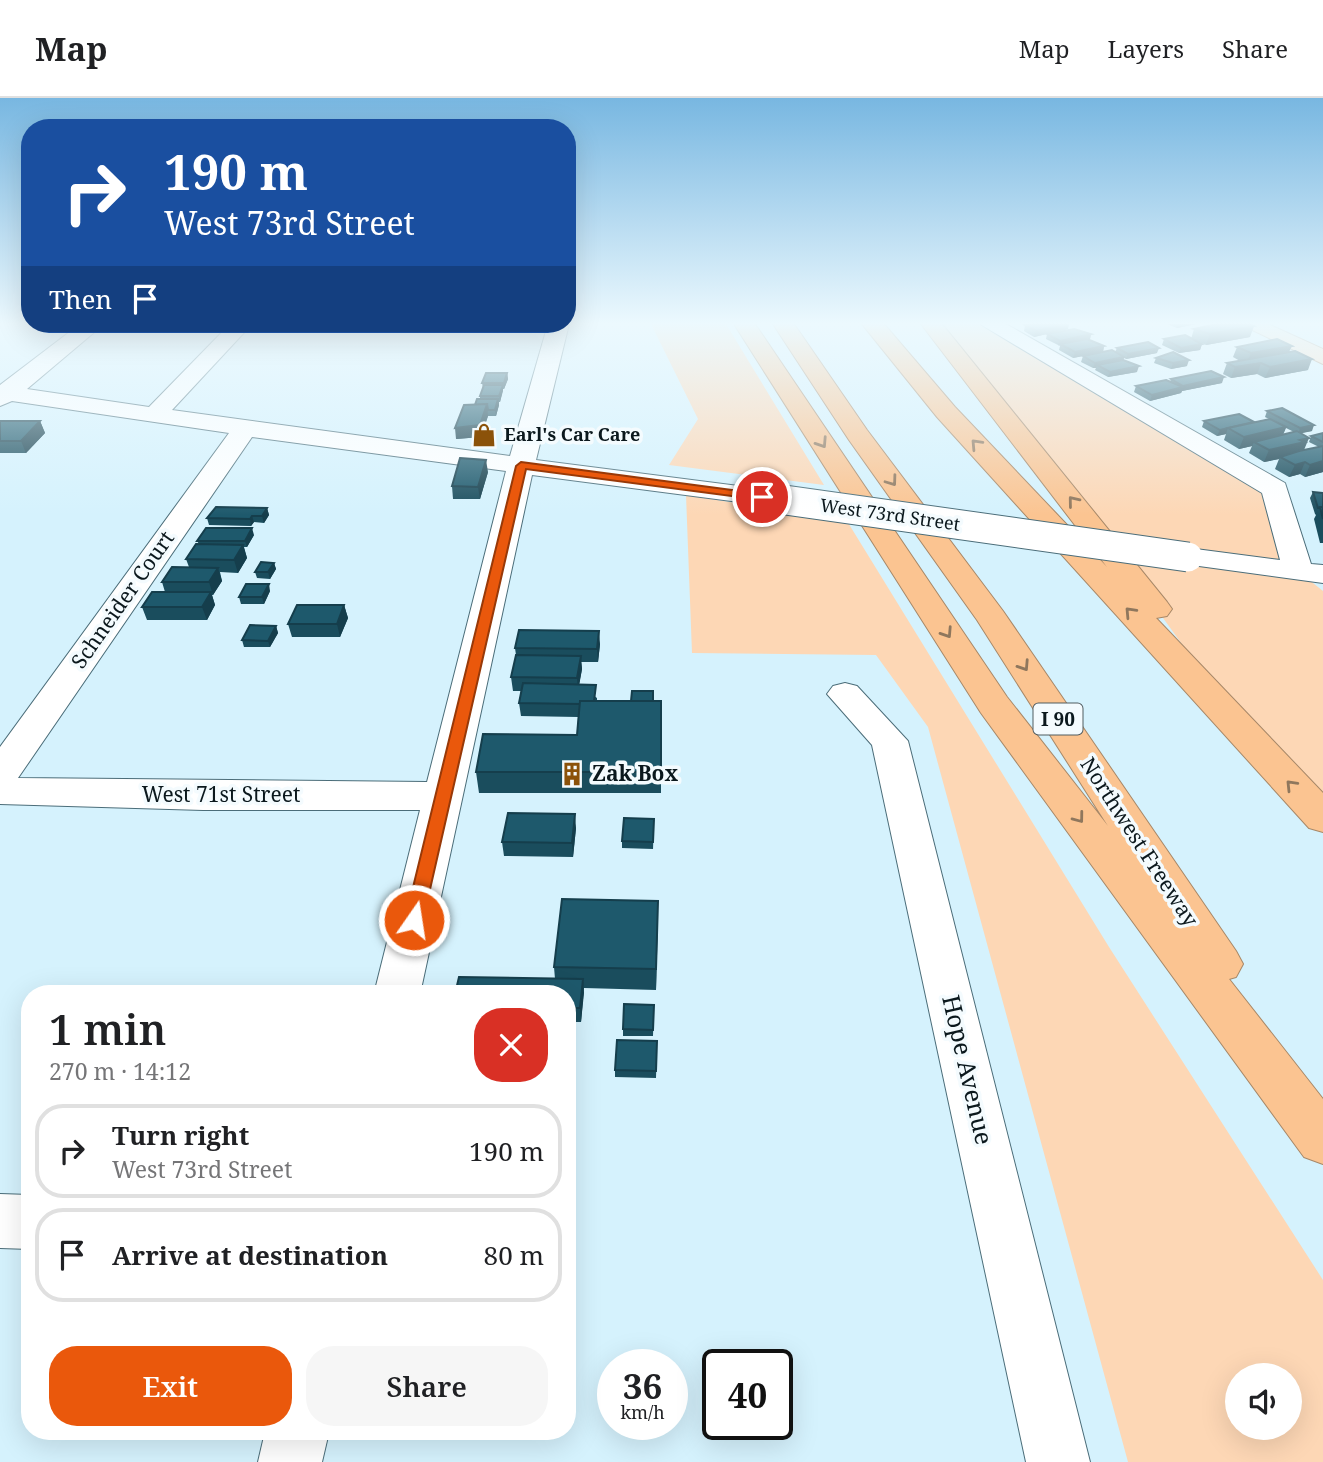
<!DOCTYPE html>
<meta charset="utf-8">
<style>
body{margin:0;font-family:"Noto Serif",serif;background:#f6f6f6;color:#202124;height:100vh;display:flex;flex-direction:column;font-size:26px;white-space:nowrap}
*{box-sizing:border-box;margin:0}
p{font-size:23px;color:#757577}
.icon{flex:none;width:38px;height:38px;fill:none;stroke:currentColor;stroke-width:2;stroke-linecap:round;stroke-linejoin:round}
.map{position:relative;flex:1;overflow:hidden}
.side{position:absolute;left:21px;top:887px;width:555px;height:455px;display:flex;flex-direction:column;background:#fff;border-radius:28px;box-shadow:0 7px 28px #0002}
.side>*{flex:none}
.banner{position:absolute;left:21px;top:21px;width:555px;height:214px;border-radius:28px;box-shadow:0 7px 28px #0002;background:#1a4fa0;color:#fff;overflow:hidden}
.buttons{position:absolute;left:1225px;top:1265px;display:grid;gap:14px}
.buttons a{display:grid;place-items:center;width:77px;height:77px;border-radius:50%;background:#fff;box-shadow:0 7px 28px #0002;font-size:35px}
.speed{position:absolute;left:597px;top:1251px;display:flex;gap:14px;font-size:35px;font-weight:700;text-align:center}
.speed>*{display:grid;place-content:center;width:91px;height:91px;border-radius:50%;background:#fff;box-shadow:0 7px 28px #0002;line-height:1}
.speed small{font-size:18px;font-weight:400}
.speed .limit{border:4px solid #111;border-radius:10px;background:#fff;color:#111}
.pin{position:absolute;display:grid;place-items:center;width:60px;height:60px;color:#fff;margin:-30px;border:4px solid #fff;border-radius:50%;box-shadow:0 2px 7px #0007}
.me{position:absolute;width:77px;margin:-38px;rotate:13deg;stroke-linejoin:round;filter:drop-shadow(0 0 5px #0008)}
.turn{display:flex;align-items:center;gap:24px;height:147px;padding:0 28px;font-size:32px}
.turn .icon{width:91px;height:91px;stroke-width:2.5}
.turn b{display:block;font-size:49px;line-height:60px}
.then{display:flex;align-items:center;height:66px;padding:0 28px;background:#0003;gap:14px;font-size:26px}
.round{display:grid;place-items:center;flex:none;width:74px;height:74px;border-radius:28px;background:#f6f6f6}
.headline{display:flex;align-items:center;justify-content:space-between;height:119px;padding:0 28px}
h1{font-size:42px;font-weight:600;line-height:52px}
.button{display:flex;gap:14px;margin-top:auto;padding:14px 28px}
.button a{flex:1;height:80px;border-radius:28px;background:#ea580c;color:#fff;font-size:28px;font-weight:600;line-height:80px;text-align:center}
.button a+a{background:#f6f6f6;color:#202124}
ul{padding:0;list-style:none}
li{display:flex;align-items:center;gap:21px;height:94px;margin:0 14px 10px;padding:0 14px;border:4px solid #e0e0e0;border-radius:28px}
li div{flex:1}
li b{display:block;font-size:26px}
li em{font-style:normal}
header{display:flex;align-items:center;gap:42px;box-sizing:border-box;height:98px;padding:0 35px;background:#fff;border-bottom:2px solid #e0e0e0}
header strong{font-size:33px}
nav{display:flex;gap:38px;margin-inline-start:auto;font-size:24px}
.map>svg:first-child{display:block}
.green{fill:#fdd7b5;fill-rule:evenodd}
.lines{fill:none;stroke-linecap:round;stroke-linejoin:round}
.minor-casing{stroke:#4b6d79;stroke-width:2}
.major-casing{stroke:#a78868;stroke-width:2}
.highway-casing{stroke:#a78868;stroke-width:2}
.minor{fill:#fff;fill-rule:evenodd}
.major{fill:#fddcbd;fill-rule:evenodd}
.highway{fill:#fbc491;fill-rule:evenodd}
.minor-bridge-casing{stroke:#4b6d79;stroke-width:31;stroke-linecap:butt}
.minor-bridge{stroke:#fff;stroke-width:29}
.wall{fill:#1a4d5d;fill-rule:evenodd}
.shaded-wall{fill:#153e4c}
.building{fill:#1e596c;stroke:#153e4c;stroke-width:2}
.oneway{stroke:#8f775d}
.route{fill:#ea580c;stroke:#983908;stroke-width:2}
.labels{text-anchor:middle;stroke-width:7;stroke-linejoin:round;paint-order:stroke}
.far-poi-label{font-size:18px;font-weight:bold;fill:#0b181d;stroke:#f4fbfe;text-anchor:start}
.far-street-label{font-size:18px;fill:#0b181d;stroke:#f4fbfe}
.shield{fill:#f4fbfe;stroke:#515c60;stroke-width:2}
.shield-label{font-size:19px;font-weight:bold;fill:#0b181d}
.street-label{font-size:21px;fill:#0b181d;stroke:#f4fbfe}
.poi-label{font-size:21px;font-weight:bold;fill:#0b181d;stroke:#f4fbfe;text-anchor:start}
.near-street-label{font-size:24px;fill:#0b181d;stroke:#f4fbfe}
</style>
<header>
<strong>Map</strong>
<nav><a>Map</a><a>Layers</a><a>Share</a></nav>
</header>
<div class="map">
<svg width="1323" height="1364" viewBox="0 0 1323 1364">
<rect width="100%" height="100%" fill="#d5f2fd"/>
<!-- green -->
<g class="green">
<path d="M651,226H726L824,387L669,367L698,321Z"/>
<path d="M931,226H990L1275,391L1298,473L1323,493V720L1260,654L1129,473Z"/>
<path d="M686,397L847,423L1109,849L1323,1182V1364H1128L928,629L876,557L692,555ZM1237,1278H1290V1330H1237Z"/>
</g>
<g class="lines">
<!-- minor casing -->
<g class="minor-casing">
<g id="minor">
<path d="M80,226H104L27,291L149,309L230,226H252L172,312L510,358L548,226H569L536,362L785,394L795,396L799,402L795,408L785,410L532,377L420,896H374L420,712H203L0,706V649L229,335L12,303L0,308V287ZM252,339L506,373L427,684L18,680Z"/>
<path d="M980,226H1006L1285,385L1311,466L1323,467V485L1177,465L1173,459L1177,453L1188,450L1280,462L1262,395Z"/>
<path d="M845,585L857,588L908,643L1090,1364H1026L872,647L827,596L833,588Z"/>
<path d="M0,1096L30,1097V1151L0,1150Z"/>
<path d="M265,1334H329L322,1364H258Z"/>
</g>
</g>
<!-- major casing -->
<g class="major-casing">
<path id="major" d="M1240,226H1268L1323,251V266Z"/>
</g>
<!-- highway casing -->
<g class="highway-casing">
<g id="highway">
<path d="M734,226H755L1007,599L1108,728L977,522L849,342L773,226H794L867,332L1003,513L1236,853L1243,866L1236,879L1229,881L1323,1001V1066L1304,1059L981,615Z"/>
<path d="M862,226H884L955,309L1107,469L921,226H942L1167,504L1172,511L1167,518L1156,520L1323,695V734L1309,730L937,319Z"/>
</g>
</g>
<!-- minor -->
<use href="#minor" class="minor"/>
<!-- major -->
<use href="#major" class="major"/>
<!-- highway -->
<use href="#highway" class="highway"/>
<!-- minor-bridge casing -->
<g class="minor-bridge-casing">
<path id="minor-bridge" d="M785,402L1188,459"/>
</g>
<!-- minor-bridge -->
<use href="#minor-bridge" class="minor-bridge"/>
</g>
<!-- wall -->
<g class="wall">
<path d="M1167,226H1196L1177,230Z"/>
<path d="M1025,227L1068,231L1034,239L1024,233Z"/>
<path d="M1194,231L1250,239L1206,247L1197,243L1202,246L1200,252L1179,255L1162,247L1164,241H1191Z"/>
<path d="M1047,236H1091L1090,241H1087L1104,248L1103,254L1073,260L1059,252L1060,248L1046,241Z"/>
<path d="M1237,249L1289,254L1308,272L1265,280L1257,276L1231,280L1223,276L1227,265L1240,263L1233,259Z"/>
<path d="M1117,250L1157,255L1126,261L1124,260L1123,262L1137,274L1108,279L1095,272L1096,270H1093L1081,264L1083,258L1115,254Z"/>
<path d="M1156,260L1187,268L1171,271L1154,265Z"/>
<path d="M507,275L508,281L504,291H503L500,304H499V307L496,318H488L481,339L456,341L475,307L480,301V298L483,290L482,285Z"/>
<path d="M1171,281L1222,285L1182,293L1181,295L1150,303L1134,294L1136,288L1170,284Z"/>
<path d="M1267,313L1312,333L1300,335L1304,352L1319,349L1309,344L1311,338L1323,335V374L1305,379L1300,376L1289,379L1275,371L1279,361L1264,364L1249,355L1252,348L1239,351L1224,342L1226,336L1217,338L1202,329L1204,323L1254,324L1269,321L1265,319ZM1286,330L1294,334L1283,337Z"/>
<path d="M0,323H40L45,335L26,355H0Z"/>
<path d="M488,374L480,401H453L452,388Z"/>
<path d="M1313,394L1323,395V445H1320L1314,421L1316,417L1315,416L1310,400Z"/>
<path d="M267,410L269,417L264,425L254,424L251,428L209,427L207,420Z"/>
<path d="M254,437L247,449H244L247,460L238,475L220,474L222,483L213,497H212L215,507L207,522H147L142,509L165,494L162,484L189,469L186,461L199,446L197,443Z"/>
<path d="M274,465L276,471L270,481L257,480L255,474Z"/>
<path d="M270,493L264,506H241L239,499Z"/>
<path d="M344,507L348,520L340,539H292L288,526Z"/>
<path d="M276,528L278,535L270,549H244L242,542Z"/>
<path d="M600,546L598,564H581L582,571L579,586L597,600V603H661V695H479L476,674L577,637L578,619L521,618L519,605L521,593H513L511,579L516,557L515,550Z"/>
<path d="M654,721L653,751L622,750V743Z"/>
<path d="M576,730L573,759L504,758L502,744Z"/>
<path d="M658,803L656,892L584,890L581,924H567V896L555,881L554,869Z"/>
<path d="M654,907L653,938H623V931Z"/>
<path d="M657,943L656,980L615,979V972Z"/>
</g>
<!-- shaded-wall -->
<g class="shaded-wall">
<path d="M1069,226L1068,231L1034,239L1036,233Z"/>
<path d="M1178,226H1196L1177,230Z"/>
<path d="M1254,228L1250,239L1206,247L1210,236Z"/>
<path d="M1091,236L1090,241L1061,247L1060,246L1058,248L1060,243Z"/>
<path d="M1202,246L1200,252L1179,255L1181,250Z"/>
<path d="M1104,248L1103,254L1073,260L1075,254Z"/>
<path d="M1292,248L1287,258L1246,266L1251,255Z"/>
<path d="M1159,250L1157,255L1126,261L1128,256Z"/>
<path d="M1124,259L1123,264L1097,267L1096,270H1093L1095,265Z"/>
<path d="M1312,261L1308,272L1265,280L1270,269Z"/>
<path d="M1189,262L1187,268L1171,271L1173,265Z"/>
<path d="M1261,265L1257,276L1231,280L1235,269Z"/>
<path d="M1139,268L1137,274L1108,279L1110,274Z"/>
<path d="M507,275L508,281L504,291V285Z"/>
<path d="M1224,279L1222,285L1182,293L1181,295L1150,303L1152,297L1182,289L1183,288Z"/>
<path d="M503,287V293L500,304L499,298Z"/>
<path d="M498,301L499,307L496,318L495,312Z"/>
<path d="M487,306L488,318L481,339L456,341L455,330Z"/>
<path d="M40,323L45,335L26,355L21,343Z"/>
<path d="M1314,327L1312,333L1298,336L1300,330Z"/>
<path d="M1286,329L1281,341L1254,344L1252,348L1239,351L1244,339Z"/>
<path d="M1228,330L1226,336L1217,338L1220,332Z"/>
<path d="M1309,340L1304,352L1280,359L1279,361L1264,364L1269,352Z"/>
<path d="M486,362L488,374L480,401L478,389Z"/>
<path d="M1323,363V374L1305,379L1310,367Z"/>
<path d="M1305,364L1300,376L1289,379L1295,367Z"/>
<path d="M267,410L269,417L264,425L262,418Z"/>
<path d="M252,418L254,424L251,428L250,421Z"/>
<path d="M252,430L254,437L247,449L245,443Z"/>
<path d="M243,447L247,460L238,475L234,462Z"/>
<path d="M274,465L276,471L270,481L268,474Z"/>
<path d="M218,470L222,483L213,497L209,484Z"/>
<path d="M269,486L270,493L264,506L262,499Z"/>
<path d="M211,494L215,507L207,522L202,509Z"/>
<path d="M344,507L348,520L340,539L337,526Z"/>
<path d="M276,528L278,535L270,549L268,543Z"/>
<path d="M599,533L600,546L598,564L597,551Z"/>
<path d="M581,558L582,571L578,594L577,580Z"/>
<path d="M575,716L576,730L573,759L572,745Z"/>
<path d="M658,803V823L656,892V871Z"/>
<path d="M583,881L584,895L581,924L580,910Z"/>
</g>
<!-- building -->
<g class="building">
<path d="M1031,226H1067L1036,233L1025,227Z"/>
<path d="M1217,226H1250L1254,228L1210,236L1194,231Z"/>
<path d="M1074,231L1091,236L1060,243L1047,236Z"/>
<path d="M1185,237L1202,246L1181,250L1164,241Z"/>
<path d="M1087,241L1104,248L1075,254L1060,246Z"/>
<path d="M1277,241L1292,248L1251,255L1237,249Z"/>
<path d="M1148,244L1159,250L1128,256L1117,250Z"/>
<path d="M1112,252L1124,259L1095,265L1083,258Z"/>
<path d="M1295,253L1312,261L1270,269L1261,265L1235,269L1227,265Z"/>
<path d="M1173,254L1189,262L1173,265L1156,260Z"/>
<path d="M1123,262L1139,268L1110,274L1097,267Z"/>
<path d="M1211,273L1224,279L1183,288L1171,281Z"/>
<path d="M486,275H507L504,285H482Z"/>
<path d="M1166,282L1183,289L1152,297L1136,288Z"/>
<path d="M484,287H503L499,298H480Z"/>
<path d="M477,301H498L495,312H488L487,306L475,307Z"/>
<path d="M487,306L480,327L455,330L464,307Z"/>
<path d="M1282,310L1314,327L1300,330L1267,313Z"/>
<path d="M1239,316L1254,324L1220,332L1204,323Z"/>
<path d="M1270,321L1286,329L1244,339L1228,330Z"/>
<path d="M0,323H40L21,343H0Z"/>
<path d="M1297,333L1309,340L1300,342L1305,344L1269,352L1254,344Z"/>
<path d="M1323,335V344L1311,338Z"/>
<path d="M1323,348V363L1310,367L1305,364L1295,367L1280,359L1299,353Z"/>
<path d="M460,360L486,362L478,389L452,388Z"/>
<path d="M1313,394L1323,395V409H1320L1319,410H1318Z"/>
<path d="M216,409L267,410L262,418H252L250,421L207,420Z"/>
<path d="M1320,409H1323V421Z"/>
<path d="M206,430H252L245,443H197Z"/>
<path d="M196,446L243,447L234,462L186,461Z"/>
<path d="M261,464L274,465L268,474H255Z"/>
<path d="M172,469L218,470L209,484H162Z"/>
<path d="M246,486H269L262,499H239Z"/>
<path d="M152,494H211L202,509H142Z"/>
<path d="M297,507H344L337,526H288Z"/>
<path d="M250,527L276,528L268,543L242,542Z"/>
<path d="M519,532L599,533L597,551L515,550Z"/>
<path d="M516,557L581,558L577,580L511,579Z"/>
<path d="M523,585L596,587L594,603H580V606L519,605Z"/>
<path d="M632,593H653V603H631Z"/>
<path d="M580,603H661V674H476L483,636L577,637Z"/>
<path d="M508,715L575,716L572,745L502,744Z"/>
<path d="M624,720L654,721L653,744L622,743Z"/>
<path d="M562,801L658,803L656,871L554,869Z"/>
<path d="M459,879L583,881L580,910H567V896H455Z"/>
<path d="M624,906L654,907L653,932L623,931Z"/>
<path d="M617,942L657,943L656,973L615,972Z"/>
</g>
<!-- one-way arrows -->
<defs><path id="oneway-chevron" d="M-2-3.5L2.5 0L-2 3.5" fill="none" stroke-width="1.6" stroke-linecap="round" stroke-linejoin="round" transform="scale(1.75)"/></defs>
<g class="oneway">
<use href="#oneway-chevron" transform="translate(822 345) rotate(57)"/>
<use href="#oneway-chevron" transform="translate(976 346) rotate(-133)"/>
<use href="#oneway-chevron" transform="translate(892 383) rotate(54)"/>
<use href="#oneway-chevron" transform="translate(1073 403) rotate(-129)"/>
<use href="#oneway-chevron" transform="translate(1130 514) rotate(-133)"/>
<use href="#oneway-chevron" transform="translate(947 535) rotate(57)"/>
<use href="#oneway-chevron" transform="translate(1024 568) rotate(57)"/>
<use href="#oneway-chevron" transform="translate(1291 687) rotate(-134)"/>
<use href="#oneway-chevron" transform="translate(1079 720) rotate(53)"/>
</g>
<!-- sky -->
<linearGradient id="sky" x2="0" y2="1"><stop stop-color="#78b7e1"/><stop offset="0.54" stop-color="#ecf9fe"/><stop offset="1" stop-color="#ecf9fe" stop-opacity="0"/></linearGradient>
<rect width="1323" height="417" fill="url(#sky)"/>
<!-- route -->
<path class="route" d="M521,364L762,396L768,399L762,402L526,371L423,822L414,829L405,822L516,368Z"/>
<!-- icons -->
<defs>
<g id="shop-bare" transform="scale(1.89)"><path d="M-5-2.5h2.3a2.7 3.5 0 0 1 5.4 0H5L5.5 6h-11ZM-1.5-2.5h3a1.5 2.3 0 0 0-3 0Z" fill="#8b520a" stroke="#f4fbfe" stroke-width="2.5" paint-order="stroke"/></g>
<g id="building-bare" transform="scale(1.89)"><path d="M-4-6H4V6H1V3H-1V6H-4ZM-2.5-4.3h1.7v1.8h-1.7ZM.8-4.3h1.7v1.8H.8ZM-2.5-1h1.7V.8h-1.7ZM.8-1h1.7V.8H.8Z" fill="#8b520a" stroke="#f4fbfe" stroke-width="2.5" paint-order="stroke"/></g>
</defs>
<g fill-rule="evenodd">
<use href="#shop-bare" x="484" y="337"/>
<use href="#building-bare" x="572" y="676"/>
</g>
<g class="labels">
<!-- far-poi labels -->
<g class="far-poi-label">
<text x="504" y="343">Earl's Car Care</text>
</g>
<!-- far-street labels -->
<g class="far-street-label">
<text transform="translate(890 417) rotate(8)" y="6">West 73rd Street</text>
</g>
<!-- shield labels -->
<rect class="shield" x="1033.5" y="605.5" width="49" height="31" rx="5"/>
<g class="shield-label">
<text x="1058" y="628">I 90</text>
</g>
<!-- street labels -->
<g class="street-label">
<text transform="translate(123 502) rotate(-55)" y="7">Schneider Court</text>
<text x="221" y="704">West 71st Street</text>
<text transform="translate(1139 744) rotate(57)" y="7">Northwest Freeway</text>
</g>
<!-- poi labels -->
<g class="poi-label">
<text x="592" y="683">Zak Box</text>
</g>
<!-- near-street labels -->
<g class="near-street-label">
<text transform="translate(967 972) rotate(77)" y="8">Hope Avenue</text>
</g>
</g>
</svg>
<div class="buttons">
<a><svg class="icon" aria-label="sound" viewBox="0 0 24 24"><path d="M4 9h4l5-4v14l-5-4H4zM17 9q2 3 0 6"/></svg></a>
</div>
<div class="speed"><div>36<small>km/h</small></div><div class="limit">40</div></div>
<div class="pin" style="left:762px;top:399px;background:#d93025"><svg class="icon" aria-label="arrive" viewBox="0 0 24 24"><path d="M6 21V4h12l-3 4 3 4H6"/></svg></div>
<svg class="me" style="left:414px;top:822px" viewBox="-20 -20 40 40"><circle r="17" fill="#ea580c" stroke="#fff" stroke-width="3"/><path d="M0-11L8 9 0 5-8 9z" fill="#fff"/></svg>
<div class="banner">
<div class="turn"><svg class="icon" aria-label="right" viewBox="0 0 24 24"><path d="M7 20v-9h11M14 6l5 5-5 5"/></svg><div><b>190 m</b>West 73rd Street</div></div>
<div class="then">Then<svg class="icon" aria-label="arrive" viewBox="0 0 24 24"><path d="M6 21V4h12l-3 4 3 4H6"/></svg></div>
</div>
<section class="side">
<div class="headline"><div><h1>1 min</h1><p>270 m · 14:12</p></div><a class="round" style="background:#d93025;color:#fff"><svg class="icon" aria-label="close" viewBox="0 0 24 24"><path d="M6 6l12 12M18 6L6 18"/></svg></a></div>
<ul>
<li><svg class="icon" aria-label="right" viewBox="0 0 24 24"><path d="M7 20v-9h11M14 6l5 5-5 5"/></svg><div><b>Turn right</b><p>West 73rd Street</p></div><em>190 m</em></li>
<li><svg class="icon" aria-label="arrive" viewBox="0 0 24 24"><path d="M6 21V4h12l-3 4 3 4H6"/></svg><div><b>Arrive at destination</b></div><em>80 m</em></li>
</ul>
<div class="button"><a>Exit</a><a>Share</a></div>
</section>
</div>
